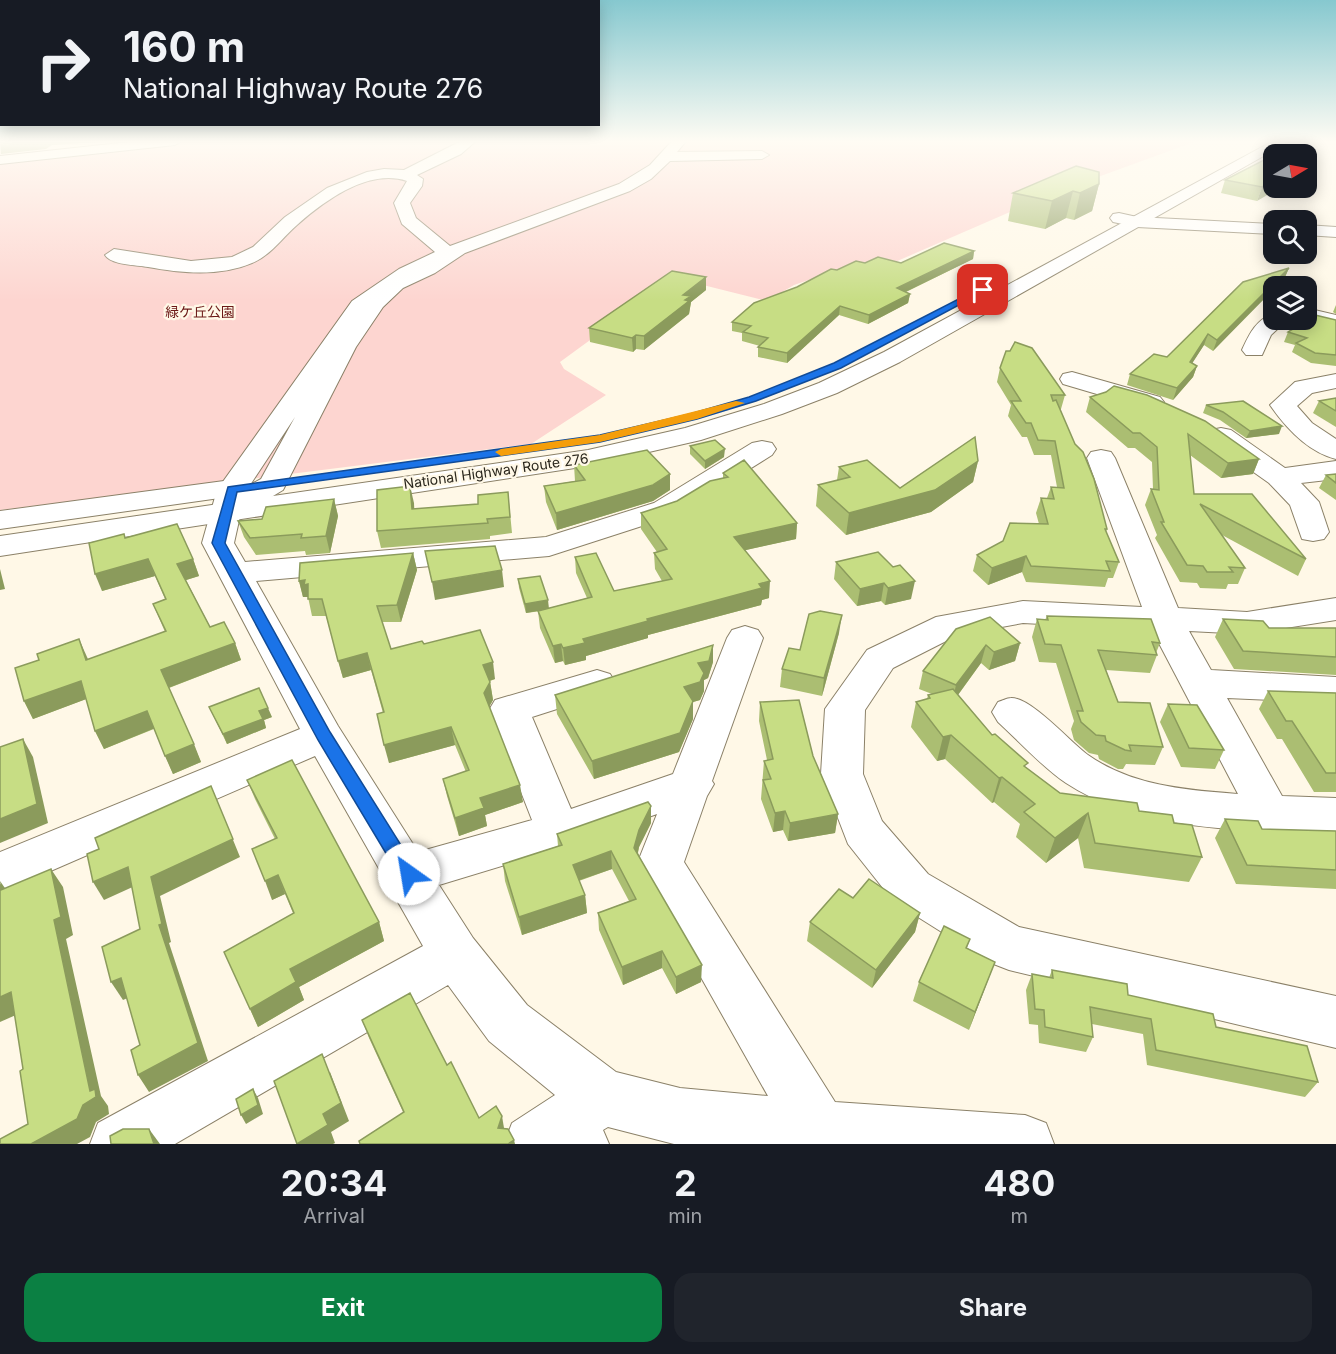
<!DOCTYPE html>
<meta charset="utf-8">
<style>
body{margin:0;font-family:Inter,"Noto Sans JP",sans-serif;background:#20242c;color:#f1f3f6;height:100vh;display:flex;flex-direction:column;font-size:22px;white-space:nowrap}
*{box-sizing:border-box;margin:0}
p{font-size:20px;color:#9ea1a6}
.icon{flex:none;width:33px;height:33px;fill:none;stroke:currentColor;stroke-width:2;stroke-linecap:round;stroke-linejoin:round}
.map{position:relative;height:1144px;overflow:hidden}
.panel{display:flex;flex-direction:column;background:#171b24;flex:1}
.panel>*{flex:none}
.hud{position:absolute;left:0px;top:0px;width:600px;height:126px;box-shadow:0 3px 15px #0003;background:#171b24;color:#f1f3f6;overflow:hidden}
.needle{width:39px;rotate:80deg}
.fabs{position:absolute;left:1263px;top:144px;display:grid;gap:12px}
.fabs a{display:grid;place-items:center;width:54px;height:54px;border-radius:12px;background:#171b24;box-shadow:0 3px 15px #0003;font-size:30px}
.pin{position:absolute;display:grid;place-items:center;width:51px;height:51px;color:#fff;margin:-26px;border-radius:12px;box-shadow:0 3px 9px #0006}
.me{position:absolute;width:66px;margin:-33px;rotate:328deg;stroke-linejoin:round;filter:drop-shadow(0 0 4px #0008)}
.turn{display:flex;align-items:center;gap:21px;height:126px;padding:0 24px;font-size:27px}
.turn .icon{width:78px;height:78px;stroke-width:2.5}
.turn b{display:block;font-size:42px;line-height:51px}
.eta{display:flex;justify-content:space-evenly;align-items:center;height:102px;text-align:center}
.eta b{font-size:36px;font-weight:700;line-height:42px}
.button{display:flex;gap:12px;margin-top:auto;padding:12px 24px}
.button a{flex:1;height:69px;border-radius:18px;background:#0b8043;color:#fff;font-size:24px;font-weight:700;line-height:69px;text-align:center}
.button a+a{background:#20242c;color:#f1f3f6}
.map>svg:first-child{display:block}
.green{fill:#fdd5d0}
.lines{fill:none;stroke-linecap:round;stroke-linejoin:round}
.minor-casing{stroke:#8b8168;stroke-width:2}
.highway-casing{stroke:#8b8168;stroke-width:2}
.minor{fill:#fff;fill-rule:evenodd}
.highway{fill:#fff;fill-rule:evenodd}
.wall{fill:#abbe72}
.shaded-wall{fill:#8b9b5c}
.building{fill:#c7dd84;stroke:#8b9b5c;stroke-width:1.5}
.route{fill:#1a73e8;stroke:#114b97;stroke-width:1.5}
.slow{fill:#f59e0b}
.labels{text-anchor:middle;stroke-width:4.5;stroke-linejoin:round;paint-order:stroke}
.far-park-label{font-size:14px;fill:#6b1816;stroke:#fff8e7}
.far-street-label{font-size:14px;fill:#2b271d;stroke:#fff8e7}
</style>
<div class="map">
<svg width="1336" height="1144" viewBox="0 0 1336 1144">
<rect width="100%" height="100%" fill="#fff8e7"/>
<!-- green -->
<path class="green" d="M161,141H1197L1051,194L895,262H861L794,285L767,301L675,278L560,362L564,369L606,395L531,444L0,510V162L155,146Z"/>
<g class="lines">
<!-- minor casing -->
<g class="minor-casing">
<g id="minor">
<path d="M139,141H182L175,145L0,164V156Z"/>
<path d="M461,141H476L461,154L417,175L423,179L422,186L410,203L416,218L450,246L619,184L650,165L672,141H686L677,152L762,151L769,155L762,159L670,161L651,179L630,191L465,253L435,273L403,288L383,307L356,347L283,490L240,516L234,543L245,562L546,537L654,503L752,443L762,441L772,443L776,449L772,455L676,515L549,556L256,581L338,726L418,852L532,820L489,710L495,700L597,670L610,674L616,683L610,692L532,717L571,809L673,774L727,638L732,630L745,626L758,630L763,638L712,781L714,784L707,796L684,862L835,1102L1025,1115L1046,1123L1054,1144H674L608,1127L603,1130L609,1144H504L512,1123L555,1095L489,1041L448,985L175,1144H90L98,1123L423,946L315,756L0,893V852L300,729L202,543L217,490L352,301L399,269L435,252L402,224L394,203L407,181C369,168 324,201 297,225C282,238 270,256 252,263C219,277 181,273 148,267C136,265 111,265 105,255L114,249L191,261L232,257L253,247L285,217L327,188L367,172L384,169L404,170ZM295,417L261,479L250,485ZM657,814L637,864L768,1096L680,1088L616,1072L527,1005L473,938L439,885L558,849Z"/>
<path d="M1119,213L1137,217L1274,224V234L1137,227L1113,222L1110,218L1113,214Z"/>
<path d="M1306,225L1336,227V237L1306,235Z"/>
<path d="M1306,308L1336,315V329L1302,320H1306Z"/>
<path d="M1274,314V320H1287L1271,335L1262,355H1246L1242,350C1249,335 1256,319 1274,314Z"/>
<path d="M1072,372L1160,397L1164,402L1160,407L1151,410L1063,384L1060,379L1063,374Z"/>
<path d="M1336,374V388L1312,393L1297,406L1312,423L1336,439V459C1308,452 1286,428 1270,405L1295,382Z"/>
<path d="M1221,428L1231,430L1285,468L1336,461V479L1301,483L1319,502L1329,532L1324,539L1313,541L1302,539L1290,505L1269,483L1211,442L1208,436L1211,430Z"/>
<path d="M1101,450L1111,452L1115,458L1178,608L1247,612L1336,598V620L1247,634L1189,631L1211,670L1336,677V703L1227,698L1282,796L1336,798V834C1247,829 1144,834 1066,783C1041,766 1020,742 998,722L992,712L998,702C1002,701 1007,698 1011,698C1031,697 1071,743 1088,755C1132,786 1186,790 1238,794L1152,630L1023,623L958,635L893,668L865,710L863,774L882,821L928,874L1019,927L1336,996V1048L1009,970L991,963L894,902L848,844L821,774L825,709L867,650L936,617L1023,601L1142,607L1087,458L1091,452Z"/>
</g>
</g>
<!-- highway casing -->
<g class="highway-casing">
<g id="highway">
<path d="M1273,141H1290L900,362L837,393L782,414L701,440L588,466L0,556V536L588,450L685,428L764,404L819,383L884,352Z"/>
<path d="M224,481L234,484L239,490L234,496L0,529V511Z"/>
</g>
</g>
<!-- minor -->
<use href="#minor" class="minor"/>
<!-- highway -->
<use href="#highway" class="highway"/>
</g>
<!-- wall -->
<g class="wall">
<path d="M1274,155L1257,201L1221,193L1225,180Z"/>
<path d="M1099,184L1092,211L1074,220L1066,218L1045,229L1008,221L1013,193Z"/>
<path d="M974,251L973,259L906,292L910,294L908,303L868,324L839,315L787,363L758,357V347L760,346L742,341V333L732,331V322L797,287L837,270L865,263H901Z"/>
<path d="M1289,268L1285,277L1276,286H1274L1213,351L1204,345L1192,363L1197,366L1193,377L1173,400L1127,385L1130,374L1167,357Z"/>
<path d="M706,277V290L691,302L689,314L644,350L636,349L633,352L590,342L589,328Z"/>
<path d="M1336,305V314L1333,312Z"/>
<path d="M1336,320V366L1311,363L1292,352L1295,345L1284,342L1288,332Z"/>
<path d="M1000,368L1065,395L1061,409H1060L1107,529L1106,532L1119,562L1113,578H1108L1105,587L1026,582L1022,572L988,585L973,571L977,555L1039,524L1036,513L1041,498H1047L1051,487H1057L1051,455H1034L1027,437H1022L1008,416L1011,405L997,382Z"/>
<path d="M1090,397L1259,459L1253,474L1221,478L1190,455L1194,494L1306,559L1298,576L1222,535L1245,568L1238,584H1228L1226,589L1200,588L1197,583L1180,582L1155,538L1157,535L1145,505L1151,489H1153L1152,462L1135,448H1128L1086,412Z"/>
<path d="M1336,398V427L1313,413L1319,401Z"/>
<path d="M1206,405L1279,434L1246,438L1220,420L1203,413Z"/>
<path d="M690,446L724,457L705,469L690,454Z"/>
<path d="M978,461L973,482L931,512L846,535L816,506L818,485L837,480L839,467L900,488Z"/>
<path d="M574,465L670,490L653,501L557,530L546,502L544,486L575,481Z"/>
<path d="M723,473L797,523L796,539L745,550L769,598L762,600L761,605L648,635V638L586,656V660L565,665L563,661L555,663L540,628L538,611H541L526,613L519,588L518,579L549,608L587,598L576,573L575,557L614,591L662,581L655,569L654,553L657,552L641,529V513L677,501L723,478Z"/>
<path d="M1336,474V500L1319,488L1326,475Z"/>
<path d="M410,486L414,509L478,504L508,492L512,533L490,536V539L381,548L377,531Z"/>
<path d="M334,499L338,516L330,553L306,555L305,551L256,555L244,537L238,521L262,519Z"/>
<path d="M124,534L125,538L193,559L199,576L186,580L210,627L235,643L241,660L169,688L201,762L173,774L154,729L104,749L95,731L86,699L33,719L24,701L87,657L88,660L165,632L153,604L165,599L155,576L102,591Z"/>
<path d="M878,552L911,599L885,605L881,601L857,606L834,579L836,562Z"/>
<path d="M413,553L417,570L401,622H382L391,649L424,644L495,679L490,681L493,700L489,706L523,802L485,815L487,826L459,836L447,796L443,779L466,772L455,745L389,763L383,713L371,670L343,678L326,616H312L308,597H303L299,581Z"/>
<path d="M1047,616L1160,643L1156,653L1157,655L1150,673L1106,670L1118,702L1163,747L1155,765L1126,764L1123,769H1118L1099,759L1098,755L1089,753L1074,740L1071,729L1074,721L1056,663L1039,662L1032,637L1037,619L1045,620Z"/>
<path d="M1223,619L1269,628H1336V675L1234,669L1215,637Z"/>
<path d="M956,629L1020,643L1015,661L989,670L981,663L958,695L992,735L1027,768L1060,793L1139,811L1174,823L1202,857L1189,882L1084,868L1078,838L1046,863L1016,837L1020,824L994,802L992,803L945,759L937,761L911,727L916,702L927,699L928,695L932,694L919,689L923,671Z"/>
<path d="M839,633L822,696L780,687L782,669Z"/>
<path d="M713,645V662L708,678L704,680V691L700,700L693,702V719L679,752L594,779L557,714L555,695Z"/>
<path d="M1268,691L1336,693V792H1314L1282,739H1277L1259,709Z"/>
<path d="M760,702L813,756L838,814L835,833L788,841L783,830L773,832L761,799L764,761L767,760L759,721Z"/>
<path d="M1168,704L1224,750L1215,769L1181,767L1160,722Z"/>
<path d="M209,707L272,717L264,720L266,728L227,744Z"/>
<path d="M247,780L379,922L384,941L299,987L304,1000L258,1027L250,1009L293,913L285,894L272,900L275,839L255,799Z"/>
<path d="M1225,819L1262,829L1336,831V889L1236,884L1215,838Z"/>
<path d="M651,823L639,847L638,853L701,982L676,994L662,968L623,985L599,930L598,913L629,901L612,869L579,881L585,895L587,913L522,935L505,881L503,864L558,846L557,834Z"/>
<path d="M853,898L920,913L915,932L872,988L807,941L810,922Z"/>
<path d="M970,939L967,948L995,962L969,1030L913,1001L919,982Z"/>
<path d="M1052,970L1128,995L1216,1027L1318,1082L1305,1097L1147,1065L1143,1034L1092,1024L1093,1037L1086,1052L1039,1043L1038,1025L1029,1024L1026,990L1032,974L1049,978Z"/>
<path d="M362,1020L447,1065L479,1118L504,1129L403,1112L369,1038Z"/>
</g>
<!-- shaded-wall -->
<g class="shaded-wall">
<path d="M0,141H114L52,145L46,149L1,154Z"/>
<path d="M1314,157L1309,169L1306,171V161Z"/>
<path d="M1274,180V188H1279L1257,201L1262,187Z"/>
<path d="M1099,184L1092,211L1074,220L1080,193Z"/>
<path d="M1073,191L1066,218L1045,229L1052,201Z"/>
<path d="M974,251L973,259L895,297L897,288Z"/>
<path d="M1289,268L1285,277L1276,286H1274V289L1213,351L1217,340Z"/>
<path d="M706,277V290L691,302L689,314L644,350V336L683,295Z"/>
<path d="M910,294L908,303L868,324L869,315Z"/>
<path d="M840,306L839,315L787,363V353Z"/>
<path d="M1208,334L1204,345L1186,373L1190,362Z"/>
<path d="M636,335V349L633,352L632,338Z"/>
<path d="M1197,366L1193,377L1173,400L1177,388Z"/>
<path d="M1282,426L1279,434L1246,438L1250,431Z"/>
<path d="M725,449L724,457L705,469V461Z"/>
<path d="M1259,459L1253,474L1221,478L1228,463Z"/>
<path d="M978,461L973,482L931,512L846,535L849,513Z"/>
<path d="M670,474V490L653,501L557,530L556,513Z"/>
<path d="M410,486L414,503L415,526L412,509Z"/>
<path d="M334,499L338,516L330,553L326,536Z"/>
<path d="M797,523L796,539L733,553L734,537Z"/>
<path d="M413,553L417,570L401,622L397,605Z"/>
<path d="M1026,556L1022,572L988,585L992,568Z"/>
<path d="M148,559L155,576L102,591L95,574Z"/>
<path d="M193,559L199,576L183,581L177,564Z"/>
<path d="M0,569L5,589L0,590Z"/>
<path d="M502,570L504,587L435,600L432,582Z"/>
<path d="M305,580L308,584V597H303L299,581Z"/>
<path d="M770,581L769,598L762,600L761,605L648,635V638L586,656V660L565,665L563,648L583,639Z"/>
<path d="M915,581L911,599L885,605L888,588Z"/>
<path d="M884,583L881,601L857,606L860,589Z"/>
<path d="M548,600L549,609L526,613L525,604Z"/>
<path d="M842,615L839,633L822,696L824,678Z"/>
<path d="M79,639L87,657L94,678L86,660Z"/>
<path d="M235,643L241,660L168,688L161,670Z"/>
<path d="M1020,643L1015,661L989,670L994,652Z"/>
<path d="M561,644L563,661L555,663L553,646Z"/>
<path d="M713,645V662L708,678L704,680V691L700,700L693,702V719L679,752L594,779L592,761L684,687L698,663Z"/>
<path d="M986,645L981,663L952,703L956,685Z"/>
<path d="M367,653L371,670L343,678L338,661Z"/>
<path d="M493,662L495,679L485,682L483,665Z"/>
<path d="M81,681L89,698L33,719L24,701Z"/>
<path d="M490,682L493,700L487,711L484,693Z"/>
<path d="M268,708L272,717L264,720L266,728L227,744L223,734L259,711Z"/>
<path d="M147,711L155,728L104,749L95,731Z"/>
<path d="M451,727L455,745L389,763L384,745Z"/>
<path d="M951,735L945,759L937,761L943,737Z"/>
<path d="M23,739L33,757L48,823L0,843V819Z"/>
<path d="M194,744L201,762L173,774L165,756Z"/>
<path d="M1002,777L994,802L992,803L999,778Z"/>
<path d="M520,785L523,802L485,815L487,826L459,836L455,818L480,798Z"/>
<path d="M211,786L240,857L160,896L171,942L169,943L208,1061L149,1092L138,1075L159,925L151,877Z"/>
<path d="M651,806V823L639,847L635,865L634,848L639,830Z"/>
<path d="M785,811L783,830L773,832L775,813Z"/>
<path d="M1088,813L1078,838L1046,863L1055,838Z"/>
<path d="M838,814L835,833L788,841L790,823Z"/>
<path d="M611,851L612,869L574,882L573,865Z"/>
<path d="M128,867L137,885L104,900L93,882Z"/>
<path d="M51,869L63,887L73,935L66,939L101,1096L108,1106L109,1114L96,1122L90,1137L77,1144H31L83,1105L90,1091L54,920Z"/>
<path d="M278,875L285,894L272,900L265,881Z"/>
<path d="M0,881L12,898L1,890Z"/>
<path d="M585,895L587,913L522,935L519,917Z"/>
<path d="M920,913L915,932L872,988L876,970Z"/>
<path d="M379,922L384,941L299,987L304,1000L258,1027L250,1009L290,969Z"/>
<path d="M662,951V968L623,985L622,967Z"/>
<path d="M995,962L988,980L969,1030L975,1012Z"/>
<path d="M702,965L701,982L676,994V977Z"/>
<path d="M121,978L132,996L123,1000L111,982Z"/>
<path d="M11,992L25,1011L0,1022V997Z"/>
<path d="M330,1072L349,1121L331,1132L335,1143L333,1144H297L323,1114Z"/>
<path d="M253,1089L258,1098L263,1114L246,1124L241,1115Z"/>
<path d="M502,1116L505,1134L498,1128Z"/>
<path d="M149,1129L160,1144H154Z"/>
<path d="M514,1140L515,1144H508Z"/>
</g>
<!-- building -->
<g class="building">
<path d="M1281,151L1301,154H1274Z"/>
<path d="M1274,155V180L1262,187L1225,180Z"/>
<path d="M1306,155L1314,157L1306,161Z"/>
<path d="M1076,166L1099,172V184L1080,193L1073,191L1052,201L1013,193Z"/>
<path d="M944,243L974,251L897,288L910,294L869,315L840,306L787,353L758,347L768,338L743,332L751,326L732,322L754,303L797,287L831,269L837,270L856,261L865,263L878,257L901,263Z"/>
<path d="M1289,268L1217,340L1208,334L1190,362L1197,366L1177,388L1130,374L1154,354L1167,357L1243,282Z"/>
<path d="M672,271L706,277L683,295L691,296L685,300L689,301L644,336L636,335L632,338L589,328Z"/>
<path d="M1315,315L1336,320V355L1315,353L1296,343L1307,338L1288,332Z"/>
<path d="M1015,342L1032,348L1065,395H1051L1053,401L1056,400L1075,444L1083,452L1094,479L1107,529H1105L1119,562L1106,561L1110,571L1031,566L1026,556L992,568L977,555L1003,541L1010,523L1048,524L1041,498L1054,499L1051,487L1064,488L1055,441L1038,440L1031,423H1026L1011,401H1021L1000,368L1006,351H1010Z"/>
<path d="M1114,386L1147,395L1205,421L1259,459L1228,463L1188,434L1194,494H1252L1306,559L1200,504L1245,568L1229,567L1233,572H1207L1203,566L1187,565L1161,522H1164L1151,489L1159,490L1157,447L1140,433H1133L1090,397L1106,392Z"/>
<path d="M1336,398V411L1319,401Z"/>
<path d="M1243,401L1282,426L1250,431L1223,412L1206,405Z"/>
<path d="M975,437L978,461L935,490L849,513L818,485L850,477L839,467L867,460L900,488Z"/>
<path d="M715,440L725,449L705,461L690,446Z"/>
<path d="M647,450L670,474L653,485L556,513L544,486L585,480L574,465Z"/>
<path d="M744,460L797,523L734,537L770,581L759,584L762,588L647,619L648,621L583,639L585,643L563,648L561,644L553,646L538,611L592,597L575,557L596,553L614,591L672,579L654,553L667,549L641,513L677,501L710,481L728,477L723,473Z"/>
<path d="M1336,474V483L1326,475Z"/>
<path d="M410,486L412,509L478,504V495L508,492L510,517L487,519L488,523L377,531V490Z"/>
<path d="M334,499L326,536L301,538L302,534L250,538L238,521L262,519L266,507Z"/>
<path d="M177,524L193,559L177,564L210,627L224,622L235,643L161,670L194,744L165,756L147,711L95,731L81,681L24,701L15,668L39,660L37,654L79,639L86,660L166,631L153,604L166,599L148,559L95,574L89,543L124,534L125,538Z"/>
<path d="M495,546L502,570L432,582L425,551Z"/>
<path d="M878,552L893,567L900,565L915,581L888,588L884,583L860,589L836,562Z"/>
<path d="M413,553L397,605L377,606L391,649L422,641L424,644L480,630L493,662L483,665L490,682L484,693L520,785L480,798L484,808L455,818L443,779L469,770L451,727L384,745L377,714L384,712L367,653L338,661L322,599H308V584L304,585L305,580L299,581L300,563Z"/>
<path d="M540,576L548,600L525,604L518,579Z"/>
<path d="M820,611L842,615L824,678L782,669L789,648L800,650L809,614Z"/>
<path d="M1047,616L1151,619L1160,643L1152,642L1157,655L1098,650L1118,702L1150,703L1163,747L1129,745L1131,751L1125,750L1106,741L1105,736L1096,735L1081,722L1077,711H1083L1061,645L1045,644L1037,619L1048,620Z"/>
<path d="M990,617L1020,643L994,652L986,645L956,685L923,671L956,629Z"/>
<path d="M1223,619L1263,621L1269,628H1336V657L1243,651Z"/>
<path d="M713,645L709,661L698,663L704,673L700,682L684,687L693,701L680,733L592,761L555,695Z"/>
<path d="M259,688L268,708L259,711L263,719L223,734L209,707Z"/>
<path d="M953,689L992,735L995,734L1028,763L1024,766L1060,793L1137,803L1139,811L1172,815L1174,823L1192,825L1202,857L1095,843L1088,813L1055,838L1024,812L1035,804L1002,777L999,778L951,735L943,737L916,702L930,698L928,695Z"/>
<path d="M1268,691L1336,693V773H1326L1292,721H1286Z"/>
<path d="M799,700L813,756L838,814L790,823L785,811L775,813L763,780L771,779L764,761L773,759L760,702Z"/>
<path d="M1168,704L1197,705L1224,750L1189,748Z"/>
<path d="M23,739L37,804L0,819V747Z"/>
<path d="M292,760L379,922L290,969L296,982L250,1009L224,952L294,913L278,875L265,881L252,849L277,838L247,780Z"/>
<path d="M211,786L233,839L151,877L162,924L159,925L198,1043L138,1075L131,1050L140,1045L121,978L111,982L102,947L140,929L128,867L93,882L87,854L99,849L95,838Z"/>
<path d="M648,802L651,806L639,830L634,848L702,965L676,977L662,951L622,967L598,913L636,899L611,851L573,865L585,895L519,917L503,864L562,845L557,834Z"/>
<path d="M1225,819L1258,821L1262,829L1336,831V870L1247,865Z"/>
<path d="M51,869L61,917L54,920L90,1091L95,1089L96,1097L83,1105L77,1119L31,1144H0V1139L28,1124L20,1071L23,1069L11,992L0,997V884L1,890Z"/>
<path d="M869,879L920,913L876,970L810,922L839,889L853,898Z"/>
<path d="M944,926L970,939L966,948L995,962L975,1012L919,982Z"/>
<path d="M1052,970L1127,984L1128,995L1213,1014L1216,1027L1307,1046L1318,1082L1156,1050L1151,1019L1090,1007L1093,1037L1045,1027L1044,1010L1035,1009L1032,974L1053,978Z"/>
<path d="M410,993L447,1065L451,1062L479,1118L496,1106L502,1116L498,1128L508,1129L514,1140L508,1144H360L359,1141L404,1112L362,1020Z"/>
<path d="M322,1054L341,1103L323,1114L328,1125L297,1144L274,1081Z"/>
<path d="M253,1089L258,1105L241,1115L236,1099Z"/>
<path d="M123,1129H149L154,1144H111L110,1136Z"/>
</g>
<!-- sky -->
<linearGradient id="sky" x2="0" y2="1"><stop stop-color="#86c8cf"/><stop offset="0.47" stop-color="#fffcf4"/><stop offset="1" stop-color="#fffcf4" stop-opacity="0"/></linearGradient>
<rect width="1336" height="301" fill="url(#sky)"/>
<!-- route -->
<path class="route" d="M980,288L987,290L841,368L756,401L697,419L600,442L237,492L225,543L330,732L416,869L418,874L416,880L409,882L402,880L318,740L212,543L228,487L600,435L690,414L749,397L834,363Z"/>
<!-- slow -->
<path class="slow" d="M736,401L745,403L697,419L600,442L501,456L495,452L501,449L600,435Z"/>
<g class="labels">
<!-- far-park labels -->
<g class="far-park-label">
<text x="200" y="317">緑ケ丘公園</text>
</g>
<!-- far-street labels -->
<g class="far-street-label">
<text transform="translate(496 471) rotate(-8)" y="5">National Highway Route 276</text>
</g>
</g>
</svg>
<div class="fabs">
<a><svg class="needle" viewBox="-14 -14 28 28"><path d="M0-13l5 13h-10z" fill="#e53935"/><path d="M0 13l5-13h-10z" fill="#9ea1a6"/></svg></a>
<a><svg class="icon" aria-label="search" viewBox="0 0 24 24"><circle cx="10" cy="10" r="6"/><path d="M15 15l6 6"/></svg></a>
<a><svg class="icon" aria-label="layers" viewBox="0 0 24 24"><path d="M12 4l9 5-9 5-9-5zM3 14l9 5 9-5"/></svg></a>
</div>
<div class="pin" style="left:983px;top:290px;background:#d93025"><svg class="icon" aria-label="arrive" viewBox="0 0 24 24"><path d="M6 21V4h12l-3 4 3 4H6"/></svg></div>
<svg class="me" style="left:409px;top:874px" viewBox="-20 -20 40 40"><circle r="19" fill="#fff"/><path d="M0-13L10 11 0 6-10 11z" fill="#1a73e8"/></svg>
<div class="hud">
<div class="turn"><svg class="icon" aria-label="right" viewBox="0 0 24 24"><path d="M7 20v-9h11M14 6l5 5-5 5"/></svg><div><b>160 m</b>National Highway Route 276</div></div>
</div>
</div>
<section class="panel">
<div class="eta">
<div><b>20:34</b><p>Arrival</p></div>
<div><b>2</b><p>min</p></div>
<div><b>480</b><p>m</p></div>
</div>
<div class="button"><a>Exit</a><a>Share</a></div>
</section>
